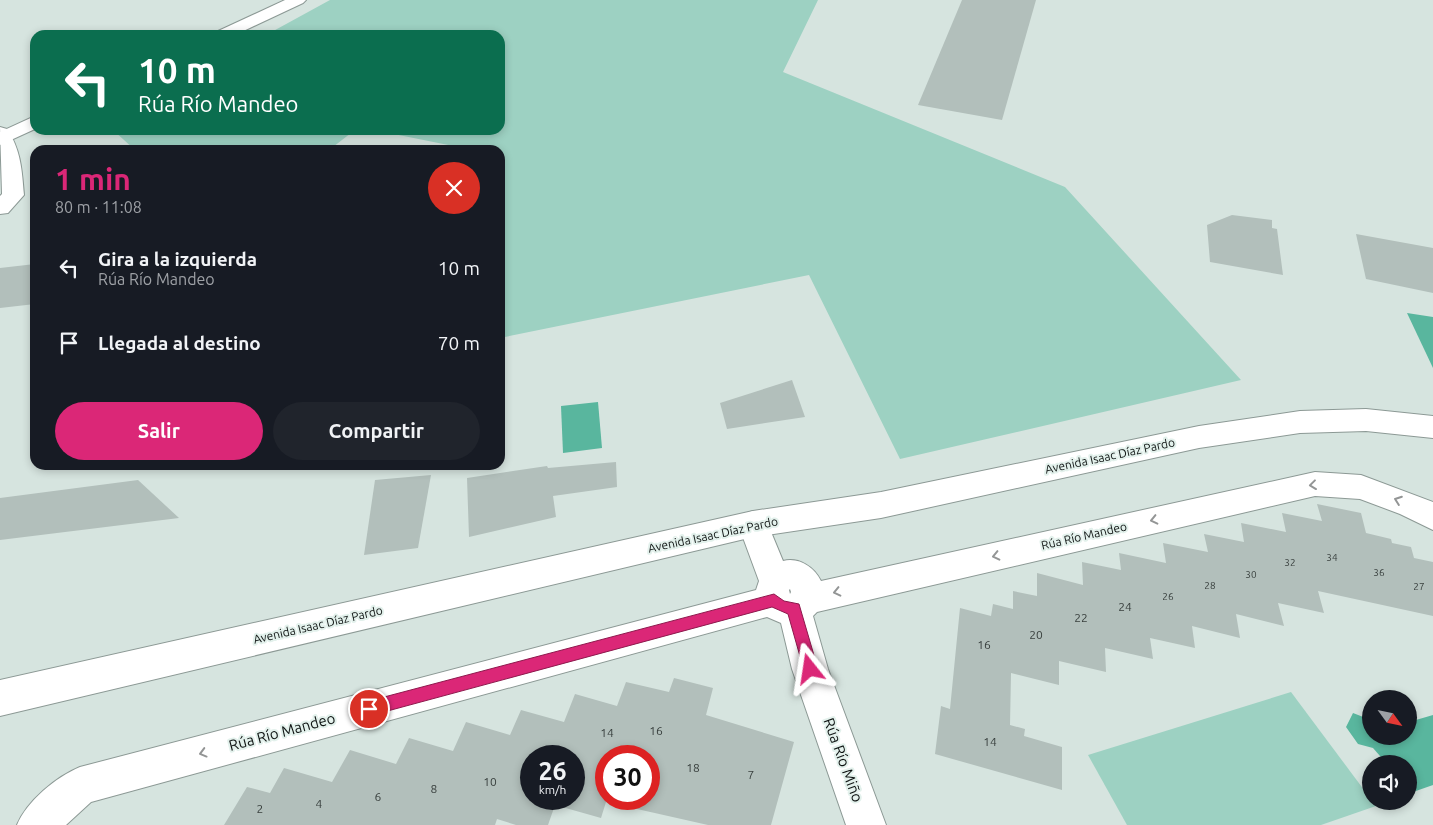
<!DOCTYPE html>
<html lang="es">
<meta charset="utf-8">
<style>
body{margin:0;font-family:Ubuntu,sans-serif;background:#20242c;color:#f1f3f6;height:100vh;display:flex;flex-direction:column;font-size:19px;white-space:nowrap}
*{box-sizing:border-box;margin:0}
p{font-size:16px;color:#9ea1a6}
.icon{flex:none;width:28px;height:28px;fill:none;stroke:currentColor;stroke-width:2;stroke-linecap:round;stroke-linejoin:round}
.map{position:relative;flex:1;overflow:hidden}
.drawer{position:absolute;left:30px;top:145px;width:475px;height:325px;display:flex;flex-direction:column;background:#171b24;border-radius:15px;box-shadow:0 2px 8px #0003}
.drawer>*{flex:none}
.top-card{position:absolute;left:30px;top:30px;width:475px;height:105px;border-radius:15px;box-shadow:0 2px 8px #0003;background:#0b6e4f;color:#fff;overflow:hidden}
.needle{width:32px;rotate:123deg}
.buttons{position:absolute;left:1362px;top:690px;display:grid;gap:10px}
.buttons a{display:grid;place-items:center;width:55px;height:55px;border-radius:50%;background:#171b24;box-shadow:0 2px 8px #0003;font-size:25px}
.speed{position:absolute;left:520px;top:745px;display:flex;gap:10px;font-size:25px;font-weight:700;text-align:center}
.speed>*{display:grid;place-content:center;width:65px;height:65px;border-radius:50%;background:#171b24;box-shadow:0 2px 8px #0003;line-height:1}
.speed small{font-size:12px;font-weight:400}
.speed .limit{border:8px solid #d22;background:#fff;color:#111}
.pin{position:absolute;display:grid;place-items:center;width:42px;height:42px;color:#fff;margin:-21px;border:2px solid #fff;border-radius:50%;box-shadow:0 1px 5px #0007}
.me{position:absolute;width:55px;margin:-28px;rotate:345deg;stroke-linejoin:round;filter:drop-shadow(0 0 4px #0008)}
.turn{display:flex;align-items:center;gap:18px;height:105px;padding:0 25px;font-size:22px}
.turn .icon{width:65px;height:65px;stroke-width:2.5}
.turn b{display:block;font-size:35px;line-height:42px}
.round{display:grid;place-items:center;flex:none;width:52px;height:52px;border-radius:26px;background:#20242c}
.overview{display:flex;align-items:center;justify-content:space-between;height:85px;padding:0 25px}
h1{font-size:30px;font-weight:700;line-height:38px;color:#db2777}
.cta{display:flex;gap:10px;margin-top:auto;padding:10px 25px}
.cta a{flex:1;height:58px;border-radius:30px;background:#db2777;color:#fff;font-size:20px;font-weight:700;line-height:58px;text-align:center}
.cta a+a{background:#20242c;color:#f1f3f6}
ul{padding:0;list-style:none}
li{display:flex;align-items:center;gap:15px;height:75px;padding:0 25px}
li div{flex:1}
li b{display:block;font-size:19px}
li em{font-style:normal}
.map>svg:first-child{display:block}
.green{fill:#9dd1c2}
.water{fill:#59b69e}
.building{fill:#b2bfbb;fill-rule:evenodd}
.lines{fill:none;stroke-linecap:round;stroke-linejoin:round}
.minor-casing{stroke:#8c9995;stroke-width:2}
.tertiary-casing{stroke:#8c9995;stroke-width:2}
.minor{fill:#fff;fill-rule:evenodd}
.tertiary{fill:#fff;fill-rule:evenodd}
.oneway{stroke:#939595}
.route{fill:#db2777;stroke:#8e194d}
.labels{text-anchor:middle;stroke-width:4;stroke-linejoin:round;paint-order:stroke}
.number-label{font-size:10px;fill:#383f3d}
.street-label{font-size:12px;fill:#0f1413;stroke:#e3f1ec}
.near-number-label{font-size:12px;fill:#383f3d}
.near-street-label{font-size:15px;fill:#0f1413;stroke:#e3f1ec}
</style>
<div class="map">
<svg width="1433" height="825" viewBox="0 0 1433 825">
<rect width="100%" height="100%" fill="#d6e4df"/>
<!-- green -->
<g class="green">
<path d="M330,0H818L783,72L1065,187L1241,380L900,459L809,275L500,338V150H473L374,130H500V35H266Z"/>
<path d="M113,130H355L329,150H135Z"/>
<path d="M1291,692L1376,806L1321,825H1127L1088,755Z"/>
</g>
<!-- water -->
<g class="water">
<path d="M1407,313L1433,317V368Z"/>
<path d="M598,402L602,448L563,453L561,406Z"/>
<path d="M1353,713L1371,720V736H1409V722L1433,715V785L1413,792L1409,788V764H1387L1373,748L1358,744L1346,727Z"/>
</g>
<!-- building -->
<g class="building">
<path d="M962,0H1036L1002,120L918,105Z"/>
<path d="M1232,215L1272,220V228L1277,229L1283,275L1210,262L1207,225Z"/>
<path d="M1356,234L1433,248V293L1366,279Z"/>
<path d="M35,264V304L0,308V268Z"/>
<path d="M792,380L805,417L727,429L720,403Z"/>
<path d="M616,462L617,487L553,496L556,517L469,537L467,478L547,466L548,468Z"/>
<path d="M431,475L418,548L364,555L375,480Z"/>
<path d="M138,480L179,518L0,540V498Z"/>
<path d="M1317,504L1361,513L1366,533L1391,539L1392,543L1411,547L1414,558L1433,562V616L1318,591L1324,613L1278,603L1284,626L1236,614L1240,638L1192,626L1195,648L1150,638L1153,659L1105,648L1106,672L1059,661V685L1011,673L1010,725L1025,729L1024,736L1062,747V790L935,754L941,706L950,709L960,608L991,616L993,604L1013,609V591L1037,596V573L1083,585L1082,562L1121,570L1119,553L1166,563L1163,543L1208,552L1204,534L1244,542L1241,523L1286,532L1282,513L1322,521Z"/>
<path d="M674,678L713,688L706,715L794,742L771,825H708L606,802L601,818L555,805L548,825H516L497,819L495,825H224L247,787L270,793L284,768L332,782L350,750L396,764L409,738L453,751L466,722L510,735L521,710L564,722L575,694L617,706L626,682L669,692ZM531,756H574V799H531ZM606,756H649V799H606Z"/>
</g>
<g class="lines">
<!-- minor casing -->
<g class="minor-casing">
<g id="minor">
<path d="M0,127L7,129C21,150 22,171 24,195L8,213L0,214V196L2,194Z"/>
<path d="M1315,472L1361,475L1433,502V530L1400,514L1360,499L1315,496L817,612L813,616L828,669L886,825H846L792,669L781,623L767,617L91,802L66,825H17C27,801 56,777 80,767L756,590L759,581L738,524L742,515L753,511L764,515L783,561C799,557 814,567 821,581ZM790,589L791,592L790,594L789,590Z"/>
</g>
</g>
<!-- tertiary casing -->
<g class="tertiary-casing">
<g id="tertiary">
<path d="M285,0H306L303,3L235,35H214L216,32Z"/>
<path d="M35,116V129L0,145V132Z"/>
<path d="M1366,409L1433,416V438L1366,431L1300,433L1199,448L881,518L753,537L0,716V680L753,511L881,492L1199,426L1300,411Z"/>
</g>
</g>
<!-- minor -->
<use href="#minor" class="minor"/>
<!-- tertiary -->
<use href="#tertiary" class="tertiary"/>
</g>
<!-- one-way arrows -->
<defs><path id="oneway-chevron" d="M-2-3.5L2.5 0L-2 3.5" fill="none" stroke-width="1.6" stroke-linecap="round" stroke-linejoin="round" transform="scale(1.25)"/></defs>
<g class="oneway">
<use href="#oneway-chevron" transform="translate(1313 485) rotate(173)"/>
<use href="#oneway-chevron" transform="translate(1398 500) rotate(-160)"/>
<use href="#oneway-chevron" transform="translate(1154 520) rotate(167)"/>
<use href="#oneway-chevron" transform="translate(996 556) rotate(167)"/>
<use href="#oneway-chevron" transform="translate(837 592) rotate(167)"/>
<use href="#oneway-chevron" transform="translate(203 753) rotate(165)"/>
</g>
<!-- route -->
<path class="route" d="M774,594L784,601L799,604L818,669L816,674L810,676L805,674L788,614L772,607L369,716L364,714L362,709L364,703L369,701Z"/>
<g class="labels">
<!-- number labels -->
<g class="number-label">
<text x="1332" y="561">34</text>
<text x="1290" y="566">32</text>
<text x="1379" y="576">36</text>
<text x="1251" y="578">30</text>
<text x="1210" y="589">28</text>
<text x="1419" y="590">27</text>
<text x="1168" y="600">26</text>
</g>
<!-- street labels -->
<g class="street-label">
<text transform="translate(1110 456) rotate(-12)" y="4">Avenida Isaac Díaz Pardo</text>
<text transform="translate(713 535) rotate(-12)" y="4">Avenida Isaac Díaz Pardo</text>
<text transform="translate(1084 536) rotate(-13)" y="4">Rúa Río Mandeo</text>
<text transform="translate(318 625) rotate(-13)" y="4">Avenida Isaac Díaz Pardo</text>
</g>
<!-- near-number labels -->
<g class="near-number-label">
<text x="1125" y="611">24</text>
<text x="1081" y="622">22</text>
<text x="1036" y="639">20</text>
<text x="984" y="649">16</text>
<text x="656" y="735">16</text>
<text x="607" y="737">14</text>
<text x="990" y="746">14</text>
<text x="693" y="772">18</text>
<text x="751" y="779">7</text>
<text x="490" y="786">10</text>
<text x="434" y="793">8</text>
<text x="378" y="801">6</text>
<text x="319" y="808">4</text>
<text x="260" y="813">2</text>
</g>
<!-- near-street labels -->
<g class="near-street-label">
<text transform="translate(282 732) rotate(-15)" y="5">Rúa Río Mandeo</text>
<text transform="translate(843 760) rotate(70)" y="5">Rúa Río Miño</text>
</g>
</g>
</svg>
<div class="buttons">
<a><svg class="needle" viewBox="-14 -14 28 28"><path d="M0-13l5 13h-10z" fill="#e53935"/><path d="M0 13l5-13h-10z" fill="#9ea1a6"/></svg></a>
<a><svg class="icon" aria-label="sound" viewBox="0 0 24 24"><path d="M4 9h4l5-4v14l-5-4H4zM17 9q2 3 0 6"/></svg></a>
</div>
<div class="speed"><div>26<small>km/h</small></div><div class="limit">30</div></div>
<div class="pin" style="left:369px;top:709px;background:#d93025"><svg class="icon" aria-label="arrive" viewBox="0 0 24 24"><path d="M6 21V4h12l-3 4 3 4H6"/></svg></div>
<svg class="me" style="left:810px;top:669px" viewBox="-20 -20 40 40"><path d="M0-17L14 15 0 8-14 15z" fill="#db2777" stroke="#fff" stroke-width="4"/></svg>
<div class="top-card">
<div class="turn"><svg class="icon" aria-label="left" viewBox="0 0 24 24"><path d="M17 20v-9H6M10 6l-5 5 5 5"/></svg><div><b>10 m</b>Rúa Río Mandeo</div></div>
</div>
<section class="drawer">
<div class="overview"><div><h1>1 min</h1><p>80 m · 11:08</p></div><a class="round" style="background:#d93025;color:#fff"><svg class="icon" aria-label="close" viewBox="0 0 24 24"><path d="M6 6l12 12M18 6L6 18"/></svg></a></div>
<ul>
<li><svg class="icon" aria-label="left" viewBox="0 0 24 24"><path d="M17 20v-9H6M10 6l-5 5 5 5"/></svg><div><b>Gira a la izquierda</b><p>Rúa Río Mandeo</p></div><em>10 m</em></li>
<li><svg class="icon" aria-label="arrive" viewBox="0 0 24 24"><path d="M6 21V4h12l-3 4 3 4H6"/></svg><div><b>Llegada al destino</b></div><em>70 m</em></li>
</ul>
<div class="cta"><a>Salir</a><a>Compartir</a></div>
</section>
</div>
